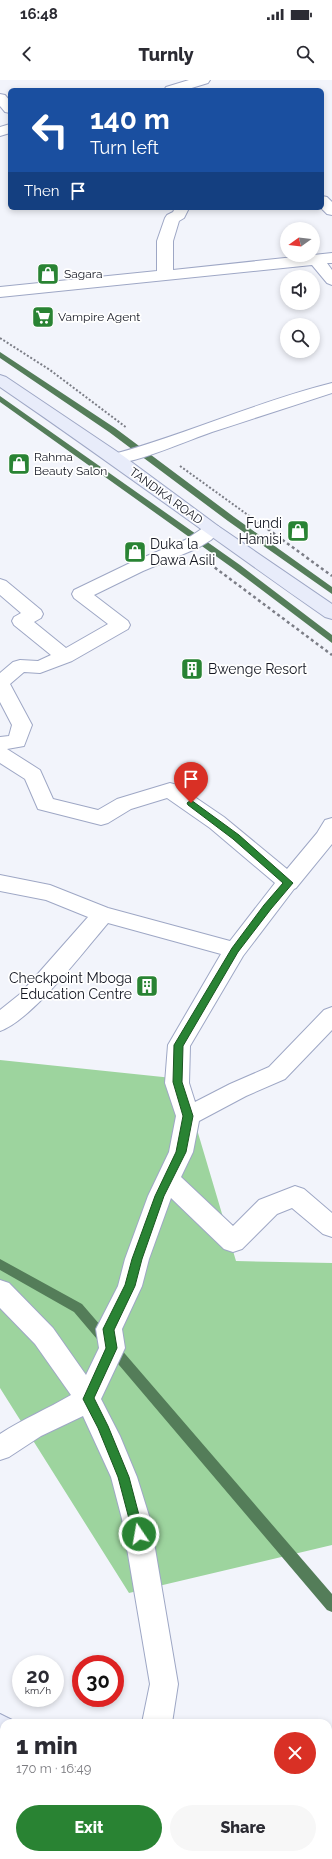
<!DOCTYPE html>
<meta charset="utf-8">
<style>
body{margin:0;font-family:Raleway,sans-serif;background:#f7f7f7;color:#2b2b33;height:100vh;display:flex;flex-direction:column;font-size:15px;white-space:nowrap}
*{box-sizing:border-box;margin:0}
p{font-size:13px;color:#7c7c81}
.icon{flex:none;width:22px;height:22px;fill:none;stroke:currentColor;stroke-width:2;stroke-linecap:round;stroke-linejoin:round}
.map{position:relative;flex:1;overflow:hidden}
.drawer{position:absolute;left:0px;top:1639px;width:332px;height:140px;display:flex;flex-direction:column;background:#fff;border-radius:12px 12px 0 0;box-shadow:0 2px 6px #0003}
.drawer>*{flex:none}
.guide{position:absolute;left:8px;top:8px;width:316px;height:122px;border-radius:6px;box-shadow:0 2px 6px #0003;background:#1a4fa0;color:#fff;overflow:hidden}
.needle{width:26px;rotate:255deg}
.controls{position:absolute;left:280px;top:142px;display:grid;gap:8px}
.controls a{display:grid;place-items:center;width:40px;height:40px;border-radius:50%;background:#fff;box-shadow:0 2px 6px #0003;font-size:20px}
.speed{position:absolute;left:12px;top:1575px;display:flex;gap:8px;font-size:20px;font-weight:700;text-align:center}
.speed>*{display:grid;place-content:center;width:52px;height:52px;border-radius:50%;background:#fff;box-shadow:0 2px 6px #0003;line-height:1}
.speed small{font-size:10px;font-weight:400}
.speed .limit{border:6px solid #d22;background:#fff;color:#111}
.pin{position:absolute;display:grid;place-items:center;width:34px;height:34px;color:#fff;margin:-41px -17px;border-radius:50% 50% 50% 0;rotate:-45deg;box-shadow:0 0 4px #0007}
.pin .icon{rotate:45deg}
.me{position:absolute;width:44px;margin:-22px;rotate:348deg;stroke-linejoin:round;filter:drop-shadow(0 0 3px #0008)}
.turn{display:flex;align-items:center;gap:14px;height:84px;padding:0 16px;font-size:18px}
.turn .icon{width:52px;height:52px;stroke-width:2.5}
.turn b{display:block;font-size:28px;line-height:34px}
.then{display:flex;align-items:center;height:38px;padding:0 16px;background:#0003;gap:8px;font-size:15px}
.round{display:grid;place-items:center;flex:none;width:42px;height:42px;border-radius:21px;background:#f7f7f7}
.summary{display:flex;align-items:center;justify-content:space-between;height:68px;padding:0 16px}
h1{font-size:24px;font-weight:800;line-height:30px}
.button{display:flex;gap:8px;margin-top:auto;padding:8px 16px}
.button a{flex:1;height:46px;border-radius:24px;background:#298333;color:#fff;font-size:16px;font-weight:800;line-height:46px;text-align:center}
.button a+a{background:#f7f7f7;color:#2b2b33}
.status{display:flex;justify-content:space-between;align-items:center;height:28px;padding:0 20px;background:#fff;direction:ltr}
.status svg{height:11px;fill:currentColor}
header{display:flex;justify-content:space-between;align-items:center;height:52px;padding:0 16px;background:#fff;font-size:18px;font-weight:800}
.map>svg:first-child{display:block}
.green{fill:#9dd49e}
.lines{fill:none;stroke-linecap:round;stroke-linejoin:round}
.stream{fill:#547d59;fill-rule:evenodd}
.street-casing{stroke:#9ea7c5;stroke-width:2}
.secondary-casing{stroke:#9ea7c5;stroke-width:2}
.path-far1{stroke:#7b7d86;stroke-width:2;stroke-dasharray:2 2;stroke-linecap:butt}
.path{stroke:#7b7d86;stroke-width:2.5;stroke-dasharray:3 3;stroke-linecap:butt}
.street{fill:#fff;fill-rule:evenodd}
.secondary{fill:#e8ecfa;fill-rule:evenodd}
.route{fill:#298333;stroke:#1b5521}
.labels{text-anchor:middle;stroke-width:3.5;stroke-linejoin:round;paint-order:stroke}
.far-poi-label{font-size:12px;fill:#141722;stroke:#fff;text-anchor:start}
.far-street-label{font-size:12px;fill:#141722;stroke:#fff}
.poi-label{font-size:14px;fill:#141722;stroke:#fff;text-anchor:end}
</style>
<div class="status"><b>16:48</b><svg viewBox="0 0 49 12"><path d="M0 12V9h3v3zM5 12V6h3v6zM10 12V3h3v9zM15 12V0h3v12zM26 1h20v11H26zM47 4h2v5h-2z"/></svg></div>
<header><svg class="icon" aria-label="back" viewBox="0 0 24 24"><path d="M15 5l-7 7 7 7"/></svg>Turnly<svg class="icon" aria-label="search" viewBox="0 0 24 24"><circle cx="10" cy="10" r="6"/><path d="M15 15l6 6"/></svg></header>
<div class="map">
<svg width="332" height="1779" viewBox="0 0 332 1779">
<rect width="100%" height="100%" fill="#f2f4fb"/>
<!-- green -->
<path class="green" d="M0,980L182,999L236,1181L332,1183V1465L129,1513L0,1308Z"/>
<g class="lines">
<!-- stream -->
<g class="stream">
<path d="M0,272L115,348L234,437L332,507V514L228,441L109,352L0,278Z"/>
<path d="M0,316L240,485L332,555V563L234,489L0,322Z"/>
<path d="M0,1179L82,1224L332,1514V1532L327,1530L74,1232L0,1190Z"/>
<path d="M332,1751V1767L328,1769V1753Z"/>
<path d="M281,1775H304L302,1779H279Z"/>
</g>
<!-- street casing -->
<g class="street-casing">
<g id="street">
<path d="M189,0H210L208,3L185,10H164L166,7Z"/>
<path d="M0,14L5,15L10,21V33L5,32L0,26Z"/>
<path d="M10,44V53L0,56V47Z"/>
<path d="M322,116L327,117L332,122V135L327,134L321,128Z"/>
<path d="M175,128H189L184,138L179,141L173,161V190L332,173V183H327L332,190V205L327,203L312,185L0,217V207L157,191V161L165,138L167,135L173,132Z"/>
<path d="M332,303V313C292,326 252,339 212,352C191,359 128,387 110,383L107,379L110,375C185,355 256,322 332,303Z"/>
<path d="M212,445L218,446L221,450L211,460L198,468L143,491L94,515L128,541L130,545L128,549L72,581L40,593L24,592L10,604L32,645L24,666L7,669L40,690L53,719L98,730L117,719L170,703L177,705L224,737L287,789L317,753L325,740L332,738V764L296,808L294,809L243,876L190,966L189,1003L195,1022L230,1004L269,987L324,930L332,927V950L285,999L246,1016L199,1041L193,1072L181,1097L233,1146L259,1120L295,1106L304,1109L332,1133V1157L323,1154L292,1128L277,1134L242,1169L233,1172L224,1169L171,1118L149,1179L142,1206L122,1249L125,1268L101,1319L120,1356L137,1397L150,1439L178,1604L172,1643H142L150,1604L122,1439L111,1397L83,1336L41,1356L9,1377L0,1380V1354C23,1339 47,1329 71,1315L35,1264L0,1228V1200L9,1203L53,1248L86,1295L99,1268L96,1249L118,1206L125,1179L148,1116L169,1072L176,1036L165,1003L168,965L221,874L108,843C84,871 32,940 0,951V930L20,914L88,837L46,820L0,811V795L50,805L108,828L230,861L275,803L210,748L167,718L131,729L108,743L101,745L38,729L25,699L0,683V657L9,656L12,645L0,622V593L13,582L20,580L38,581L51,575L14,545L12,541L14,537L21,533L0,515V499L6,501L41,530L43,534L41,538L34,542L66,568L108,544L74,518L72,514L74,510L130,483L185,460L206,446Z"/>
</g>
</g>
<!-- secondary casing -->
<g class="secondary-casing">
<g id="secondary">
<path d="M0,295L6,297L122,375L218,446L332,524V539L325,537C216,461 110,382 0,307Z"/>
<path d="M0,1634L14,1641L15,1643H4V1666L0,1664Z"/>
<path d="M150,1775H186L187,1779H151Z"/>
</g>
</g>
<!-- path-far1 -->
<g class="path-far1">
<path d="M0,258L50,290L127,348"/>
<path d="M180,386L259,443"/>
</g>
<!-- path -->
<g class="path">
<path d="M258,442L332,496"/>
<path d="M210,484L332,575"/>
</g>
<!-- street -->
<use href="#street" class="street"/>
<!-- secondary -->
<use href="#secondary" class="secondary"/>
</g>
<!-- route -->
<path class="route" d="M191,720L239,755L293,803L271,829L238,872L183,966L182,1002L193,1036L186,1072L164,1116L142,1179L135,1206L114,1250L117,1268L94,1318L108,1346L129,1397L144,1454L143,1458L139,1459L135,1458L133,1454L118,1397L98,1348L83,1319L106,1268L103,1249L125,1205L132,1179L155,1116L176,1072L183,1036L173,1002L174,965L232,868L264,825L283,803L233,759L188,725L187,723Z"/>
<!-- icons -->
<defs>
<g id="shop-square" transform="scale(1.15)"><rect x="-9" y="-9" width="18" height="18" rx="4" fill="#298333" stroke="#fff"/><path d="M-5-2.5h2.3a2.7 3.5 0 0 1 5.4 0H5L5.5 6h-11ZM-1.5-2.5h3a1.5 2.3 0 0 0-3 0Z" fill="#fff"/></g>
<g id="supermarket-square" transform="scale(1.15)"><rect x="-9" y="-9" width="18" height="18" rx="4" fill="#298333" stroke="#fff"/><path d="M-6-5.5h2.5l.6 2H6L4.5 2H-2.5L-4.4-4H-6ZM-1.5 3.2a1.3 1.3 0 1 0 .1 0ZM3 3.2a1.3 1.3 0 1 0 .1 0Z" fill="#fff"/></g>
<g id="building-square" transform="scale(1.15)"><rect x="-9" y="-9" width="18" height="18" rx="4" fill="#298333" stroke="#fff"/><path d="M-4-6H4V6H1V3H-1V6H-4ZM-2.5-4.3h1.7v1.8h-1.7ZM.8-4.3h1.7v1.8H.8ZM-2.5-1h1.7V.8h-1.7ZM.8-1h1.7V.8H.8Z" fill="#fff"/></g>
</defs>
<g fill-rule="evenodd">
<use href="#shop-square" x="48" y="194"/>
<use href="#supermarket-square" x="43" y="237"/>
<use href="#shop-square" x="19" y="384"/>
<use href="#shop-square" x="298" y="451"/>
<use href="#shop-square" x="135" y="472"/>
<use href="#building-square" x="192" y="589"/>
<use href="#building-square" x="147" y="906"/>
</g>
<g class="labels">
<!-- far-poi labels -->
<g class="far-poi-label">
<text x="64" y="198">Sagara</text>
<text x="58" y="241">Vampire Agent</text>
<text x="34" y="381">Rahma<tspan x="34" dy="14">Beauty Salon</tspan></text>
</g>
<!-- far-street labels -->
<g class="far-street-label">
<text transform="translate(166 416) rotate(36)" y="4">TANDIKA ROAD</text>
</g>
<!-- poi labels -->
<g class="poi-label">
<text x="282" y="448">Fundi<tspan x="282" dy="16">Hamisi</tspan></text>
<text x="150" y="469" text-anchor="start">Duka la<tspan x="150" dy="16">Dawa Asili</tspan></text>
<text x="208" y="594" text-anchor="start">Bwenge Resort</text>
<text x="132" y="903">Checkpoint Mboga<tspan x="132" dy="16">Education Centre</tspan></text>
</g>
</g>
</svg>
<div class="controls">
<a><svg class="needle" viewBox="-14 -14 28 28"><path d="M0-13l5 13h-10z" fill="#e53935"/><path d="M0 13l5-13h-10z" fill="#7c7c81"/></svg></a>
<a><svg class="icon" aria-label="sound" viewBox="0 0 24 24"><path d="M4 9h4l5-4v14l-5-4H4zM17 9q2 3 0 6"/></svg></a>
<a><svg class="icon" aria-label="search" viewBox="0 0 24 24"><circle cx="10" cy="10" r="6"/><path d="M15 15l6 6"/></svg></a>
</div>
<div class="speed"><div>20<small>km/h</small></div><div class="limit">30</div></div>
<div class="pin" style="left:191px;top:723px;background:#d93025"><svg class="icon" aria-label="arrive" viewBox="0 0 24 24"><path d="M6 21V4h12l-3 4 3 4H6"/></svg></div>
<svg class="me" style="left:139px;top:1454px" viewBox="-20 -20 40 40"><circle r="17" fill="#298333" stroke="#fff" stroke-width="3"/><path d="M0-11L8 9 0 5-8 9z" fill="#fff"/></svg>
<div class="guide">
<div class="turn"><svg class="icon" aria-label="left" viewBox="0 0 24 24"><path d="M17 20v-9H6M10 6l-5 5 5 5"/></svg><div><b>140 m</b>Turn left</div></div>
<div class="then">Then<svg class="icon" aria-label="arrive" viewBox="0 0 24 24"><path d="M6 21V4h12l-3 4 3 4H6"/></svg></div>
</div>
<section class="drawer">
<div class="summary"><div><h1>1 min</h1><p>170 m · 16:49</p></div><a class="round" style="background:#d93025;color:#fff"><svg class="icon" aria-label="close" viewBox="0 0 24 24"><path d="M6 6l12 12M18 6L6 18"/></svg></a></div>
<div class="button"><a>Exit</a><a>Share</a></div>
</section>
</div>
